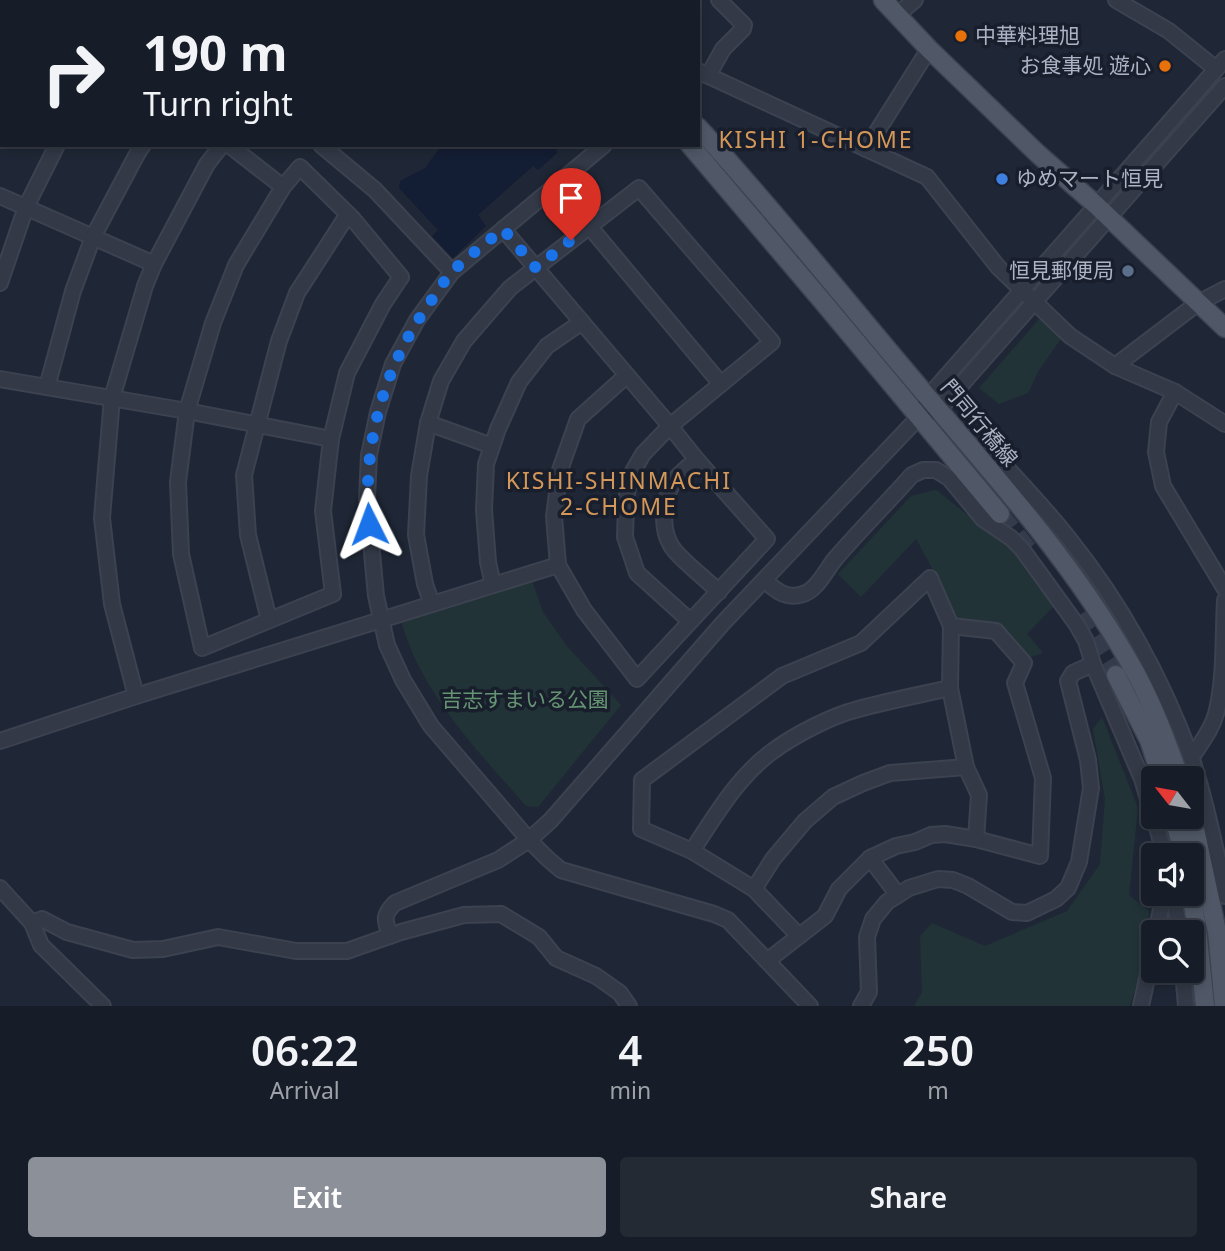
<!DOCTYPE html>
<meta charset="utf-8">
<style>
body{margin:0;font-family:"Noto Sans","Noto Sans JP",sans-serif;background:#242a34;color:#f1f3f6;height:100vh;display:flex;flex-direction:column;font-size:26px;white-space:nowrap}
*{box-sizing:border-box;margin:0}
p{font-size:23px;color:#9ea2a8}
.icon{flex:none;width:38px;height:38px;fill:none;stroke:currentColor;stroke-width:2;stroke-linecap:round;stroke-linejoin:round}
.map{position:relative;height:1006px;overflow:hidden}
.drawer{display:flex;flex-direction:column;background:#171d28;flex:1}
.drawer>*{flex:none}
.top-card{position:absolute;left:0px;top:0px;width:700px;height:147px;box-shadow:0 4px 10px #0003,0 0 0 2px #363b45;background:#171d28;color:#f1f3f6;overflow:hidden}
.needle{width:46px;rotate:301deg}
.buttons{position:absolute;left:1141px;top:766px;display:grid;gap:14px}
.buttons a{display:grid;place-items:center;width:63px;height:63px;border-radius:7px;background:#171d28;box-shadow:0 4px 10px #0003,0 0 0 2px #363b45;font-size:35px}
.pin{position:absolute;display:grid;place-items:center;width:60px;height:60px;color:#fff;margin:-72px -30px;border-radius:50% 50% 50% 0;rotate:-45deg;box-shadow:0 0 7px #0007}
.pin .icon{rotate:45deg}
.me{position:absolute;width:77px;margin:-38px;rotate:357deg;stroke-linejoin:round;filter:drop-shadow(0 0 5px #0008)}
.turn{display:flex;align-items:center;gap:24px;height:147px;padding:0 28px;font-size:32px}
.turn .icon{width:91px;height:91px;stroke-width:2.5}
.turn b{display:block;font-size:49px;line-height:60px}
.eta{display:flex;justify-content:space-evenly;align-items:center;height:119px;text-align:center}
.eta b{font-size:42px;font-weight:600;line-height:49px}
.action{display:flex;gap:14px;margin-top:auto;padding:14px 28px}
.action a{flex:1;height:80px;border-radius:7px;background:#8c9099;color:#fff;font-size:28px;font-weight:600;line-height:80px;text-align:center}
.action a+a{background:#242a34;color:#f1f3f6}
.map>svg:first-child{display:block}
.green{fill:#213337}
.water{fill:#131d33}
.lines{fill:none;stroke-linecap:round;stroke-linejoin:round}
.major-tunnel{stroke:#343c4b;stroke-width:18;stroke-dasharray:18 9;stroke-linecap:butt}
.minor-casing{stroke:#3c4250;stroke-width:18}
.major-casing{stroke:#3c4250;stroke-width:21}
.minor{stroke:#333947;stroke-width:14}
.major{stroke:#505867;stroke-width:18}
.route{stroke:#1a73e8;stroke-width:12;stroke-dasharray:0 21.6}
.food-dot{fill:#e8710a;stroke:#181e2b;stroke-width:2.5}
.shop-dot{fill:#3f7fe0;stroke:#181e2b;stroke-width:2.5}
.service-dot{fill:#5c6f8a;stroke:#181e2b;stroke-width:2.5}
.labels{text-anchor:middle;stroke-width:7;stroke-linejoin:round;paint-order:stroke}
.poi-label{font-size:21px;fill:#acb3c4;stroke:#181e2b;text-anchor:start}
.street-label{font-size:21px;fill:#acb3c4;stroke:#181e2b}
.park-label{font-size:21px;fill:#659473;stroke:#181e2b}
.neighbourhood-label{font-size:23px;letter-spacing:2px;fill:#d39859;stroke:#181e2b}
</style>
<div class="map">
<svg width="1225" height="1006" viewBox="0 0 1225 1006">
<rect width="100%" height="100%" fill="#1f2736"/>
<!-- green -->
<g class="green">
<path d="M1041,317L1063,336L1039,370L1028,393L999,404L979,388Z"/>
<path d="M934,490L938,491L966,514L1007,542L1027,567L1053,607L1027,634L1043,653L1028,658L998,625L957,620L953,617L930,564L916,539L861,597L838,574L911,496Z"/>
<path d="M532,581L543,612L566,645L621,705L538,807L526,806C479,752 423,696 402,624L405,620Z"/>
<path d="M1102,717L1138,808L1129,895L1149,911L1147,951L1130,1006H914L922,992L920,936L932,923L985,946L1067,911L1100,864L1105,799L1093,729Z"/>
</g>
<!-- water -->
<path class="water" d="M442,145H555L557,148V153L538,170L533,166L478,215L486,226L453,258L432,236L438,230L399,188L400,181L425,168Z"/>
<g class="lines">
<!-- major-tunnel -->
<g class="major-tunnel">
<path d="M1000,514L1028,549"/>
<path d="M1078,616L1116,675"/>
</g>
<!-- minor casing -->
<g class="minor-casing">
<g id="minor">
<path d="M38,0L41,2"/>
<path d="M139,0L143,2"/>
<path d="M540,0L542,2"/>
<path d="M606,0L609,2"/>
<path d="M1116,0L1169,31L1216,69"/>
<path d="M339,2L340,0"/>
<path d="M898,14L915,0"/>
<path d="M698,71L927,177L998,267L1070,336L1115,366L1175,392L1225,424"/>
<path d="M708,76L723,49L743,29L744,25L719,0"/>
<path d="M0,104L2,101"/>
<path d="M229,145L283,187"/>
<path d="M321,145L375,190L452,272"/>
<path d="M604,145L452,272L417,320L393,364L378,412L369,455L367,498L376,596L387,645L403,680L431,726L529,840L548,859L561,870L714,914L728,920L810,1006"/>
<path d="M866,149L929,49"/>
<path d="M300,167L353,219L401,277L383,304L347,373L331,439L323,511L333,594L202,648L181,554L178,482L187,411L213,323L236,265L283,187Z"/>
<path d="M0,196L154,264"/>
<path d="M589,226L721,384"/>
<path d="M503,229L670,426L697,460L767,539L637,679L584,610L558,565L554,516L560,470L578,419L626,376"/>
<path d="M0,283L26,207L57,145"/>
<path d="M1115,366L1198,303L1225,289"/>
<path d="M0,379L187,411L331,439"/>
<path d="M47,387L73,291L93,237L136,156L143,145"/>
<path d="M1175,392L1159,422L1156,452L1163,486L1225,589"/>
<path d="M930,413L939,410L1225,86"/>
<path d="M428,423L492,446"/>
<path d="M980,458L992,452C1019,481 1046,509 1070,540C1122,605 1162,679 1191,757C1203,790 1210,826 1218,860L1192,865"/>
<path d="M697,460C691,464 685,469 680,474C662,492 658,531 675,551C688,566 705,578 719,592"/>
<path d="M765,581C776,590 786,600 803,594C817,590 826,570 835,559C860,530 887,503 912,475L923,470H936L949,478L983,519L1011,538L1022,549L1077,625L1086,641L1093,664L1142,779L1153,816"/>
<path d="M493,585L488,562L484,510L486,464L498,429L519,382L547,346L582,322"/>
<path d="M432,604L425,584L416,535L419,476L428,423L441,381L464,341L510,288L639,188L772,342L670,426L643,454L629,478L626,503L625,537L637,573L690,621"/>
<path d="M269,620L248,535L244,475L279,341L297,293L348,214"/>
<path d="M951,626L996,631L1024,663L1015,683L1043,778L1040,856L976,839"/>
<path d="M136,696L112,604L102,518L112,398L145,286L154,264L207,164L222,145"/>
<path d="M0,741L136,696L558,565"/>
<path d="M1191,758C1201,743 1213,728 1217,710C1225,675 1223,636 1225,600"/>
<path d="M1154,817L1165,856"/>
<path d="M692,851C715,816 738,776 773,751C793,736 831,716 855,710C887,701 919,695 950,688"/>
<path d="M1218,860L1225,896"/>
<path d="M0,888L32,923L41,945L103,1006"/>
<path d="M754,889L773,859L805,821L833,797L863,783L890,773L966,767"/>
<path d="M1173,894L1180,933"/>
<path d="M32,923L42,919L67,932L133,950L163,949L218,937L296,951H347L401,932L464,915L501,914L539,937L556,958L596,976L620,993L629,1006"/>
<path d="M1156,933L1164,894"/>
<path d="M390,936C385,920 382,916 395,903L498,860L529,840L551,820L723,623L919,417L928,397L1225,59"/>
<path d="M799,936L754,889L692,851L641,829L642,780L782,676L861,643L930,578L951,626L950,688L966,767L979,795L976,839L945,834L931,835L915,842L896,846L870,858"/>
<path d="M767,961L825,916L839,889L870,858L898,895"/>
<path d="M1183,971L1186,1006"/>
<path d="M861,1006L869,992L867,937L873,919L887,902L909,888L938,879L953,880L968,886L1012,912L1027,913L1056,899L1068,888L1079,862L1091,788L1088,760L1068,681L1073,673L1093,664"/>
<path d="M1141,1006L1153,951"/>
</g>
</g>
<!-- major casing -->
<g class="major-casing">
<g id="major">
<path d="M566,0L568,2"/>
<path d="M586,0L587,2"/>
<path d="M883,0L929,49L1038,154L1096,205L1225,328"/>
<path d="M698,127C769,205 836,288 904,369C982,462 1066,552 1127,658C1150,696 1165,737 1180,779"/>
<path d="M690,145L824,303L1000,514"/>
<path d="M1116,675L1149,740L1162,779"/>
<path d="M1192,815L1217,932L1224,1006"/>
<path d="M1174,817L1184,856"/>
<path d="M1191,894L1197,928L1205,1006"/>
</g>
</g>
<!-- minor -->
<use href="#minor" class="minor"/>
<!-- major -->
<use href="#major" class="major"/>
</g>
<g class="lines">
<!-- route -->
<path class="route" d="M369,524C362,444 384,366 431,301C438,291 445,279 453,271C468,256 486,243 503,229L536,268L571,240"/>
</g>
<!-- markers -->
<g class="food-dot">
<circle cx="961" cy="36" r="7"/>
<circle cx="1165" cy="66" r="7"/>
</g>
<circle class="shop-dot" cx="1002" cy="179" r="7"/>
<circle class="service-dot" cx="1128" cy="271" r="7"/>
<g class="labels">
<!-- poi labels -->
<g class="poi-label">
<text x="975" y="43">中華料理旭</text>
<text x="1151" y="73" text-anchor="end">お食事処 遊心</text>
<text x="1016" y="186">ゆめマート恒見</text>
<text x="1114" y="278" text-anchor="end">恒見郵便局</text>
</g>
<!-- street labels -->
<g class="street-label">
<text transform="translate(979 423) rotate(50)" y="7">門司行橋線</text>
</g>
<!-- park labels -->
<g class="park-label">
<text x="525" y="707">吉志すまいる公園</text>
</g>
<!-- neighbourhood labels -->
<g class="neighbourhood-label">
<text x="816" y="148">KISHI 1-CHOME</text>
<text x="619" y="489">KISHI-SHINMACHI<tspan x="619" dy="26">2-CHOME</tspan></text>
</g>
</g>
</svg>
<div class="buttons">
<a><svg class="needle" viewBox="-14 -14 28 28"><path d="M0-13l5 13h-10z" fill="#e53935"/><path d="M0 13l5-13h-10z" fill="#9ea2a8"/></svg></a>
<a><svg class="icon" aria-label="sound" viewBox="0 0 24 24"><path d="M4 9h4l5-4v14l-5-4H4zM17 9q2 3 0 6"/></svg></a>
<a><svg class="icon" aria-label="search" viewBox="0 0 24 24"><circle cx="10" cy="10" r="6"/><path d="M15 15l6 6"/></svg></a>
</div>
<div class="pin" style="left:571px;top:240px;background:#d93025"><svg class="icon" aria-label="arrive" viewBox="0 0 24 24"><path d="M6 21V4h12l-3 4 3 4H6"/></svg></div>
<svg class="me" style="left:369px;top:524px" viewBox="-20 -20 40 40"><path d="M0-17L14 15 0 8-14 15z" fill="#1a73e8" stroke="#fff" stroke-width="4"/></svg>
<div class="top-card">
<div class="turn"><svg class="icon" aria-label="right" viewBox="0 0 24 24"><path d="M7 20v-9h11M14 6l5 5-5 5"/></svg><div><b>190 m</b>Turn right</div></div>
</div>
</div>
<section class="drawer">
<div class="eta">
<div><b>06:22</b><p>Arrival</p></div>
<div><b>4</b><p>min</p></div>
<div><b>250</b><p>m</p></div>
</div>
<div class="action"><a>Exit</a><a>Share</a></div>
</section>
